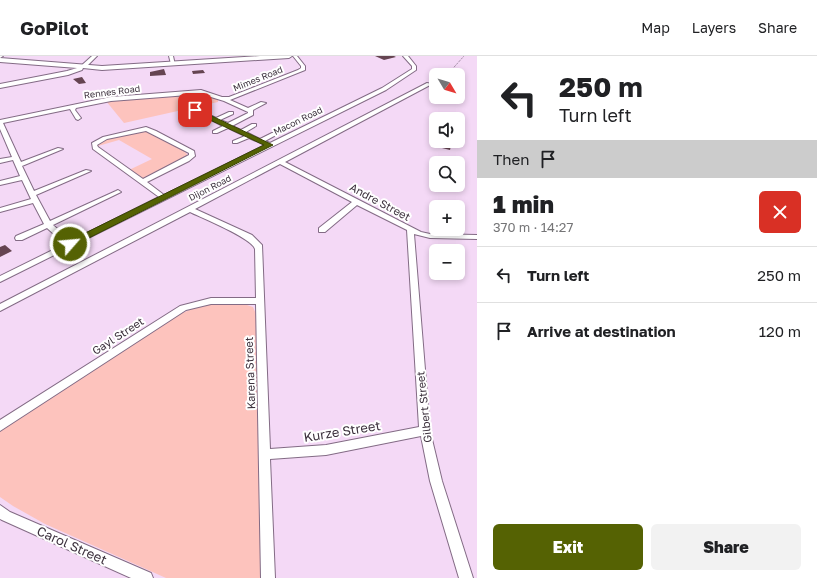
<!DOCTYPE html>
<meta charset="utf-8">
<style>
body{margin:0;font-family:"Golos Text",sans-serif;background:#f2f2f2;color:#202124;height:100vh;display:flex;flex-direction:column;font-size:15px;white-space:nowrap}
*{box-sizing:border-box;margin:0}
p{font-size:13px;color:#757577}
.icon{flex:none;width:22px;height:22px;fill:none;stroke:currentColor;stroke-width:2;stroke-linecap:round;stroke-linejoin:round}
.map{position:relative;flex:1;overflow:hidden}
.drawer{display:flex;flex-direction:column;background:#fff;width:340px}
.drawer>*{flex:none}
.hud{background:#fff;color:#202124;overflow:hidden}
.needle{width:26px;rotate:128deg}
.tools{position:absolute;left:429px;top:12px;display:grid;gap:8px}
.tools a{display:grid;place-items:center;width:36px;height:36px;border-radius:6px;background:#fff;box-shadow:0 2px 6px #0003;font-size:20px}
.pin{position:absolute;display:grid;place-items:center;width:34px;height:34px;color:#fff;margin:-17px;border-radius:8px;box-shadow:0 2px 6px #0006}
.me{position:absolute;width:44px;margin:-22px;rotate:63deg;stroke-linejoin:round;filter:drop-shadow(0 0 3px #0008)}
.turn{display:flex;align-items:center;gap:14px;height:84px;padding:0 16px;font-size:18px}
.turn .icon{width:52px;height:52px;stroke-width:2.5}
.turn b{display:block;font-size:28px;line-height:34px}
.then{display:flex;align-items:center;height:38px;padding:0 16px;background:#0003;gap:8px;font-size:15px}
.round{display:grid;place-items:center;flex:none;width:42px;height:42px;border-radius:6px;background:#f2f2f2}
.overview{display:flex;align-items:center;justify-content:space-between;height:68px;padding:0 16px}
h1{font-size:24px;font-weight:800;line-height:30px}
.button{display:flex;gap:8px;margin-top:auto;padding:8px 16px}
.button a{flex:1;height:46px;border-radius:6px;background:#556203;color:#fff;font-size:16px;font-weight:800;line-height:46px;text-align:center}
.button a+a{background:#f2f2f2;color:#202124}
ul{padding:0;list-style:none}
li{display:flex;align-items:center;gap:12px;height:56px;padding:0 16px;border-top:1px solid #e0e0e0}
li div{flex:1}
li b{display:block;font-size:15px}
li em{font-style:normal}
header{display:flex;align-items:center;gap:24px;box-sizing:border-box;height:56px;padding:0 20px;background:#fff;border-bottom:1px solid #e0e0e0}
header strong{font-size:19px}
nav{display:flex;gap:22px;margin-inline-start:auto;font-size:14px}
main{display:flex;flex:1;min-height:0}
.map>svg:first-child{display:block}
.green{fill:#fdc3bd}
.building{fill:#654451}
.lines{fill:none;stroke-linecap:round;stroke-linejoin:round}
.street-casing{stroke:#836b85;stroke-width:2}
.secondary-casing{stroke:#836b85;stroke-width:2}
.path{stroke:#a692a8;stroke-width:1;stroke-dasharray:2.5 1;stroke-linecap:butt}
.street{fill:#fff;fill-rule:evenodd}
.secondary{fill:#fff;fill-rule:evenodd}
.route{fill:#556203;stroke:#374002}
.labels{text-anchor:middle;stroke-width:4;stroke-linejoin:round;paint-order:stroke}
.far-street-label{font-size:9px;fill:#3c313d;stroke:#fff}
.street-label{font-size:11px;fill:#3c313d;stroke:#fff}
.near-street-label{font-size:13px;fill:#3c313d;stroke:#fff}
</style>
<header>
<strong>GoPilot</strong>
<nav><a>Map</a><a>Layers</a><a>Share</a></nav>
</header>
<main>
<div class="map">
<svg width="477" height="522" viewBox="0 0 477 522">
<rect width="100%" height="100%" fill="#f4d9f6"/>
<!-- green -->
<g class="green">
<path d="M197,38C205,38 211,39 218,43V46L124,67L106,45Z"/>
<path d="M140,75L150,76L184,95L187,98V102L143,123L129,114L152,103L119,84L98,90L97,89L108,83Z"/>
<path d="M215,248H244L253,251L256,258L263,522H166L45,468L13,450L0,441V374L182,257L200,250Z"/>
</g>
<!-- building -->
<g class="building">
<path d="M375,0H394L396,1L384,4Z"/>
<path d="M164,13L166,19L150,20V16Z"/>
<path d="M203,14L205,17L193,18L192,15Z"/>
<path d="M82,21L86,27L79,28L73,23Z"/>
<path d="M444,85H452L450,94L442,92Z"/>
<path d="M5,189L12,195L0,201V191Z"/>
</g>
<g class="lines">
<!-- street casing -->
<g class="street-casing">
<g id="street">
<path d="M0,0H3L0,2Z"/>
<path d="M92,0H97L85,12H81V10Z"/>
<path d="M169,0H173L175,9L171,8Z"/>
<path d="M293,0H297L305,10V14L230,44L248,52L261,46L266,47L253,54V59L232,70L241,74L252,68H256V70L246,76L260,83L272,77H276V79L265,85L270,87L382,32L412,13V10L403,0H408L416,10V14L386,34L0,226V220L65,188L47,172L22,184H16L15,182L16,180L44,168L33,147L0,156V152L31,143L22,124L0,129V125L20,120L13,104L0,107V103L12,101L0,73V64L111,41L201,34L222,41H229L298,14L301,12V10ZM201,38L224,45L248,56V57L228,67L220,64L233,58V56H229L216,62L195,52L180,56V58L182,59L194,56L203,60L191,65V67H195L207,62L223,70L213,75V77H217L228,72L245,80L233,85V87H237L249,82L265,89L164,139L147,126L189,105L195,100L194,95L156,75L146,71L103,81L92,87L93,93L159,141L71,185L53,169L121,136L118,134L116,135L50,165L36,139L91,115L86,114L34,135L22,110L63,93L58,92L21,106L3,67L70,53L76,63L78,64L81,62L75,54L76,52L111,45ZM146,75L189,97V99L143,123L98,91L97,89L107,83Z"/>
<path d="M427,27L432,28L285,106L421,176L430,178L477,179V183L430,182L414,178L430,375L442,425L473,522H459L430,425L421,380L326,399L270,403L275,522H261L256,248H211L186,254L0,375V364L180,250L211,242H256L255,193C252,182 202,162 190,156L0,255V248ZM280,108L352,146L319,172V176H325L357,149L407,174L419,371L326,389L270,393L262,189L252,179L195,153Z"/>
<path d="M0,449L10,456L151,517L153,522H131L2,464L0,463Z"/>
</g>
</g>
<!-- secondary casing -->
<g class="secondary-casing">
<path id="secondary" d="M260,0H292L289,2L102,14L83,12L82,14L68,19L0,32V28L67,15L77,12L0,6V2L102,10Z"/>
</g>
<!-- path -->
<path class="path" d="M447,19L464,0"/>
<!-- street -->
<use href="#street" class="street"/>
<!-- secondary -->
<use href="#secondary" class="secondary"/>
</g>
<!-- route -->
<path class="route" d="M193,53H197L273,89L73,190H67V186L264,89L193,56Z"/>
<g class="labels">
<!-- far-street labels -->
<g class="far-street-label">
<text transform="translate(258 23) rotate(-22)" y="3">Mimes Road</text>
<text transform="translate(112 36) rotate(-7)" y="3">Rennes Road</text>
<text transform="translate(298 65) rotate(-26)" y="3">Macon Road</text>
<text transform="translate(210 132) rotate(-27)" y="3">Dijon Road</text>
</g>
<!-- street labels -->
<g class="street-label">
<text transform="translate(380 146) rotate(28)" y="4">Andre Street</text>
<text transform="translate(118 280) rotate(-33)" y="4">Gayl Street</text>
<text transform="translate(250 317) rotate(-92)" y="4">Karena Street</text>
<text transform="translate(424 351) rotate(-96)" y="4">Gilbert Street</text>
</g>
<!-- near-street labels -->
<g class="near-street-label">
<text transform="translate(342 375) rotate(-9)" y="5">Kurze Street</text>
<text transform="translate(72 489) rotate(24)" y="5">Carol Street</text>
</g>
</g>
</svg>
<div class="tools">
<a><svg class="needle" viewBox="-14 -14 28 28"><path d="M0-13l5 13h-10z" fill="#e53935"/><path d="M0 13l5-13h-10z" fill="#757577"/></svg></a>
<a><svg class="icon" aria-label="sound" viewBox="0 0 24 24"><path d="M4 9h4l5-4v14l-5-4H4zM17 9q2 3 0 6"/></svg></a>
<a><svg class="icon" aria-label="search" viewBox="0 0 24 24"><circle cx="10" cy="10" r="6"/><path d="M15 15l6 6"/></svg></a>
<a>+</a>
<a>−</a>
</div>
<div class="pin" style="left:195px;top:54px;background:#d93025"><svg class="icon" aria-label="arrive" viewBox="0 0 24 24"><path d="M6 21V4h12l-3 4 3 4H6"/></svg></div>
<svg class="me" style="left:70px;top:188px" viewBox="-20 -20 40 40"><circle r="17" fill="#556203" stroke="#fff" stroke-width="3"/><path d="M0-11L8 9 0 5-8 9z" fill="#fff"/></svg>
</div>
<section class="drawer">
<div class="hud">
<div class="turn"><svg class="icon" aria-label="left" viewBox="0 0 24 24"><path d="M17 20v-9H6M10 6l-5 5 5 5"/></svg><div><b>250 m</b>Turn left</div></div>
<div class="then">Then<svg class="icon" aria-label="arrive" viewBox="0 0 24 24"><path d="M6 21V4h12l-3 4 3 4H6"/></svg></div>
</div>
<div class="overview"><div><h1>1 min</h1><p>370 m · 14:27</p></div><a class="round" style="background:#d93025;color:#fff"><svg class="icon" aria-label="close" viewBox="0 0 24 24"><path d="M6 6l12 12M18 6L6 18"/></svg></a></div>
<ul>
<li><svg class="icon" aria-label="left" viewBox="0 0 24 24"><path d="M17 20v-9H6M10 6l-5 5 5 5"/></svg><div><b>Turn left</b></div><em>250 m</em></li>
<li><svg class="icon" aria-label="arrive" viewBox="0 0 24 24"><path d="M6 21V4h12l-3 4 3 4H6"/></svg><div><b>Arrive at destination</b></div><em>120 m</em></li>
</ul>
<div class="button"><a>Exit</a><a>Share</a></div>
</section>
</main>
